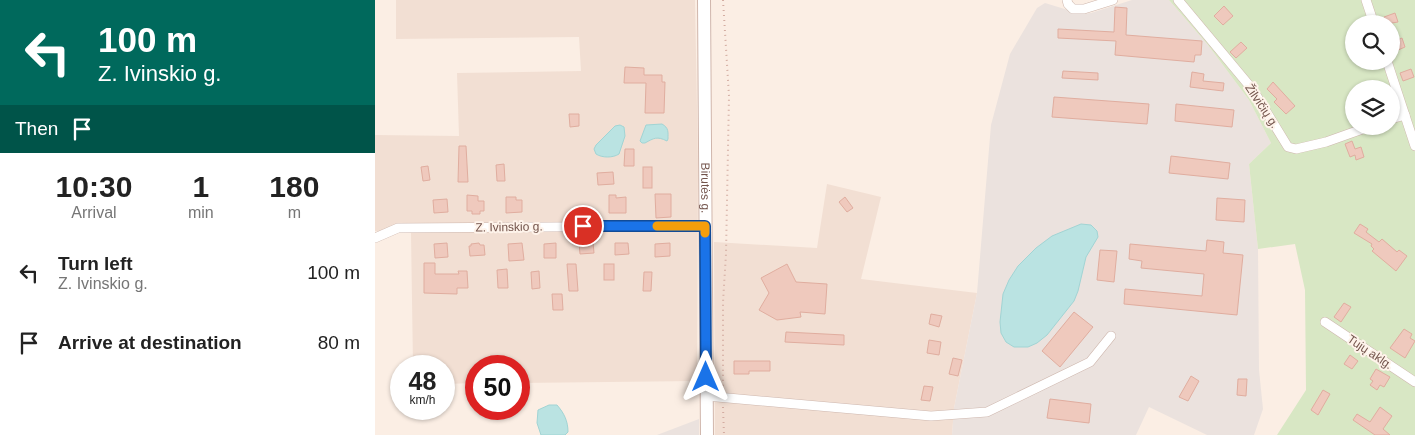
<!DOCTYPE html>
<meta charset="utf-8">
<style>
body{margin:0;font-family:Arial,sans-serif;background:#f2f2f2;color:#222;height:100vh;display:flex;flex-direction:column;font-size:19px;white-space:nowrap}
*{box-sizing:border-box;margin:0}
p{font-size:16px;color:#767676}
.icon{flex:none;width:28px;height:28px;fill:none;stroke:currentColor;stroke-width:2;stroke-linecap:round;stroke-linejoin:round}
.map{position:relative;flex:1;overflow:hidden}
.details{display:flex;flex-direction:column;background:#fff;width:375px}
.details>*{flex:none}
.guide{background:#00695c;color:#fff;overflow:hidden}
.tools{position:absolute;left:970px;top:15px;display:grid;gap:10px}
.tools a{display:grid;place-items:center;width:55px;height:55px;border-radius:50%;background:#fff;box-shadow:0 1px 4px #0004;font-size:25px}
.speed{position:absolute;left:15px;top:355px;display:flex;gap:10px;font-size:25px;font-weight:700;text-align:center}
.speed>*{display:grid;place-content:center;width:65px;height:65px;border-radius:50%;background:#fff;box-shadow:0 1px 4px #0004;line-height:1}
.speed small{font-size:12px;font-weight:400}
.speed .limit{border:8px solid #d22;background:#fff;color:#111}
.pin{position:absolute;display:grid;place-items:center;width:42px;height:42px;color:#fff;margin:-21px;border:2px solid #fff;border-radius:50%;box-shadow:0 1px 5px #0007}
.me{position:absolute;width:55px;margin:-28px;rotate:0deg;stroke-linejoin:round;filter:drop-shadow(0 0 4px #0008)}
.turn{display:flex;align-items:center;gap:18px;height:105px;padding:0 15px;font-size:22px}
.turn .icon{width:65px;height:65px;stroke-width:2.5}
.turn b{display:block;font-size:35px;line-height:42px}
.then{display:flex;align-items:center;height:48px;padding:0 15px;background:#0003;gap:10px;font-size:19px}
.eta{display:flex;justify-content:space-evenly;align-items:center;height:85px;text-align:center}
.eta b{font-size:30px;font-weight:600;line-height:35px}
ul{padding:0;list-style:none}
li{display:flex;align-items:center;gap:15px;height:70px;padding:0 15px}
li div{flex:1}
li b{display:block;font-size:19px}
li em{font-style:normal}
main{display:flex;flex:1;min-height:0}
.map>svg:first-child{display:block}
.residential{fill:#f2dfd3}
.industrial{fill:#ebe2de}
.green{fill:#d8e7c4;fill-rule:evenodd}
.water{fill:#bae3e2;stroke:#a1d4d4}
.building{fill:#efc9bd;stroke:#e0ad9f}
.lines{fill:none;stroke-linecap:round;stroke-linejoin:round}
.street-casing{stroke:#ceb7ae;stroke-width:10}
.secondary-casing{stroke:#d0b6ac;stroke-width:14}
.path{stroke:#d3aca1;stroke-width:2;stroke-dasharray:1 4;stroke-linecap:butt}
.street{stroke:#fff;stroke-width:9}
.secondary{stroke:#fff;stroke-width:12}
.route-casing{stroke:#114b97;stroke-width:12}
.route{stroke:#1a73e8;stroke-width:9}
.slow{stroke:#f59e0b;stroke-width:9}
.labels{text-anchor:middle;stroke-width:4;stroke-linejoin:round;paint-order:stroke}
.street-label{font-size:12px;fill:#72534b;stroke:#fef3ea}
</style>
<main>
<section class="details">
<div class="guide">
<div class="turn"><svg class="icon" aria-label="left" viewBox="0 0 24 24"><path d="M17 20v-9H6M10 6l-5 5 5 5"/></svg><div><b>100 m</b>Z. Ivinskio g.</div></div>
<div class="then">Then<svg class="icon" aria-label="arrive" viewBox="0 0 24 24"><path d="M6 21V4h12l-3 4 3 4H6"/></svg></div>
</div>
<div class="eta">
<div><b>10:30</b><p>Arrival</p></div>
<div><b>1</b><p>min</p></div>
<div><b>180</b><p>m</p></div>
</div>
<ul>
<li><svg class="icon" aria-label="left" viewBox="0 0 24 24"><path d="M17 20v-9H6M10 6l-5 5 5 5"/></svg><div><b>Turn left</b><p>Z. Ivinskio g.</p></div><em>100 m</em></li>
<li><svg class="icon" aria-label="arrive" viewBox="0 0 24 24"><path d="M6 21V4h12l-3 4 3 4H6"/></svg><div><b>Arrive at destination</b></div><em>80 m</em></li>
</ul>
</section>
<div class="map">
<svg width="1040" height="435" viewBox="0 0 1040 435">
<rect width="100%" height="100%" fill="#fbeee4"/>
<!-- residential -->
<g class="residential">
<path d="M21,0H320L323,163L322,381L144,383V366H101V383L69,384V366H38L36,233L0,231V135L84,136L82,73L206,71L204,37L21,39Z"/>
<path d="M452,184L506,197L486,279L602,293L579,408L577,435H340L339,242L442,248Z"/>
</g>
<!-- industrial -->
<g class="industrial">
<path d="M757,0H794L833,45L874,100L896,143L874,164L883,249L884,370L888,409L879,435H832L774,407L761,435H577L579,408L602,293L616,125L635,54L662,8L670,3L706,14L716,13Z"/>
<path d="M324,419V435H282Z"/>
</g>
<!-- green -->
<path class="green" d="M794,0H1040V435H902L931,390L930,290L920,244L883,249L874,164L896,143L874,100L833,45ZM979,24H1016V61H979ZM979,89H1016V126H979Z"/>
<!-- water -->
<g class="water">
<path d="M287,124C294,128 293,132 293,139L292,141C282,136 279,138 270,143H267L265,141L271,125Z"/>
<path d="M245,125L249,127L250,136L244,154C238,158 227,158 221,154L219,149L221,145L240,126Z"/>
<path d="M706,224L716,225L722,231L723,237L711,257L703,291L699,301L672,335L662,343L653,347H639L631,342L626,333L625,322L628,294L634,280L643,266L661,248L677,236Z"/>
<path d="M174,405H182C189,413 193,421 193,432L190,435H166L162,423L163,410Z"/>
</g>
<!-- building -->
<g class="building">
<path d="M849,6L858,16L848,25L839,16Z"/>
<path d="M740,7L752,8L751,35L827,41L826,55H820L819,62L740,55L741,41L683,38V29L739,32Z"/>
<path d="M1020,13L1023,22L1011,24L1009,17Z"/>
<path d="M1027,38L1030,47L1021,51L1018,42Z"/>
<path d="M866,42L872,48L861,58L855,52Z"/>
<path d="M250,67L269,68V75H287V82H290L289,113H270L271,83H249Z"/>
<path d="M1036,69L1039,77L1028,81L1025,73Z"/>
<path d="M688,71L723,73V80L687,78Z"/>
<path d="M817,72L829,74L828,81L849,83L848,91L815,87Z"/>
<path d="M898,82L920,106L911,114L899,102L902,99L892,89Z"/>
<path d="M679,97L774,104L772,124L677,117Z"/>
<path d="M801,104L859,110L857,127L800,121Z"/>
<path d="M194,114H204V126L195,127Z"/>
<path d="M977,141L980,149L986,147L989,157L981,160L980,155L975,157L970,144Z"/>
<path d="M84,146H91L93,182H83Z"/>
<path d="M250,149H259V166H249Z"/>
<path d="M796,156L855,163L853,179L794,173Z"/>
<path d="M129,164L130,181H122L121,165Z"/>
<path d="M53,166L55,180L48,181L46,167Z"/>
<rect x="268" y="167" width="9" height="21"/>
<path d="M238,172L239,184L223,185L222,173Z"/>
<path d="M280,194H296V217L281,218Z"/>
<path d="M92,195L103,196V201H109V211H105V214H97V211H92Z"/>
<path d="M234,195H241V198L251,197V213H234Z"/>
<path d="M131,197H141V200H147V212L131,213Z"/>
<path d="M470,197L478,208L472,212L464,202Z"/>
<path d="M842,198L870,200L869,222L841,220Z"/>
<path d="M72,199L73,212L59,213L58,200Z"/>
<path d="M985,224L993,229L991,232L1004,242L1007,239L1022,252L1024,250L1032,256L1021,271L997,251L999,249L996,246L997,244L979,233Z"/>
<path d="M832,240L849,242L848,253L868,255L862,315L749,304L750,289L827,296L829,274L766,268L767,261L754,259L755,244L831,251Z"/>
<path d="M218,242L219,253L205,254L204,243Z"/>
<path d="M72,243L73,257L60,258L59,244Z"/>
<path d="M104,243L105,245H109L110,255L95,256L94,246H96V244Z"/>
<path d="M147,243L149,260L134,261L133,244Z"/>
<path d="M181,243V258H169V244Z"/>
<path d="M240,243H253L254,254L240,255Z"/>
<path d="M295,243V256L280,257V244Z"/>
<path d="M725,250L742,251L739,282L722,280Z"/>
<path d="M49,263H60V274H84L83,271H92L93,288H82V294L49,293Z"/>
<path d="M192,264H201L203,291H194Z"/>
<rect x="229" y="264" width="10" height="16"/>
<path d="M412,264L421,282L452,284L450,314L425,312L426,317L402,320L384,310L394,293L386,278Z"/>
<path d="M132,269L133,288H123L122,270Z"/>
<path d="M164,271L165,288L157,289L156,272Z"/>
<path d="M269,272H277L276,291H268Z"/>
<path d="M177,294H187L188,310H178Z"/>
<path d="M969,303L976,307L966,322L959,317Z"/>
<path d="M699,312L718,327L685,367L667,351Z"/>
<path d="M556,314L567,316L564,327L554,324Z"/>
<path d="M1029,329L1037,334L1035,338L1040,341L1030,358L1015,348Z"/>
<path d="M411,332L469,335V345L410,342Z"/>
<path d="M554,340L566,342L564,355L552,353Z"/>
<path d="M975,355L983,361L977,369L969,364Z"/>
<path d="M578,358L587,360L583,376L574,374Z"/>
<path d="M359,361H395V371H374V374H359Z"/>
<path d="M1001,369L1015,377L1009,387L1005,385L1002,390L995,385L998,381L995,379Z"/>
<path d="M816,376L824,381L813,401L804,397Z"/>
<path d="M863,379H872L871,396L862,395Z"/>
<path d="M549,386L558,387L555,401L546,400Z"/>
<path d="M948,390L955,394L943,415L936,410Z"/>
<path d="M675,399L716,404L714,423L672,418Z"/>
<path d="M1005,407L1017,416L1008,429L1015,435H1000L978,420L982,414L995,422Z"/>
</g>
<g class="lines">
<!-- street casing -->
<g class="street-casing">
<g id="street">
<path d="M692,0L693,4L698,9H709L738,0"/>
<path d="M803,0L878,90L913,147L921,149L951,142L996,126"/>
<path d="M991,0L999,24"/>
<path d="M1012,61L1040,146"/>
<path d="M1016,119L1030,115"/>
<path d="M0,238L23,228L330,226"/>
<path d="M950,322L1040,382"/>
<path d="M331,396L556,416L612,412L715,362L736,336"/>
</g>
</g>
<!-- secondary casing -->
<g class="secondary-casing">
<g id="secondary">
<path id="s1" d="M329,0L332,435"/>
</g>
</g>
<!-- path -->
<g class="path">
<path d="M348,0L354,96L351,254L348,302V388"/>
<path d="M348,407L349,435"/>
</g>
<!-- street -->
<use href="#street" class="street"/>
<!-- secondary -->
<use href="#secondary" class="secondary"/>
</g>
<g class="lines">
<!-- route casing -->
<g class="route-casing">
<path id="route" d="M208,226H330L331,377"/>
</g>
<!-- route -->
<use href="#route" class="route"/>
<!-- slow -->
<path class="slow" d="M282,226H330V233"/>
</g>
<g class="labels">
<!-- street labels -->
<g class="street-label">
<text transform="translate(887 106) rotate(56)" y="4">Žilvičių g.</text>
<text dy="4" stroke="none"><textPath href="#s1" startOffset="188">Birutės g.</textPath></text>
<text transform="translate(134 227) rotate(-1)" y="4">Z. Ivinskio g.</text>
<text transform="translate(995 352) rotate(34)" y="4">Tujų aklg.</text>
</g>
</g>
</svg>
<div class="tools">
<a><svg class="icon" aria-label="search" viewBox="0 0 24 24"><circle cx="10" cy="10" r="6"/><path d="M15 15l6 6"/></svg></a>
<a><svg class="icon" aria-label="layers" viewBox="0 0 24 24"><path d="M12 4l9 5-9 5-9-5zM3 14l9 5 9-5"/></svg></a>
</div>
<div class="speed"><div>48<small>km/h</small></div><div class="limit">50</div></div>
<div class="pin" style="left:208px;top:226px;background:#d93025"><svg class="icon" aria-label="arrive" viewBox="0 0 24 24"><path d="M6 21V4h12l-3 4 3 4H6"/></svg></div>
<svg class="me" style="left:331px;top:377px" viewBox="-20 -20 40 40"><path d="M0-17L14 15 0 8-14 15z" fill="#1a73e8" stroke="#fff" stroke-width="4"/></svg>
</div>
</main>
